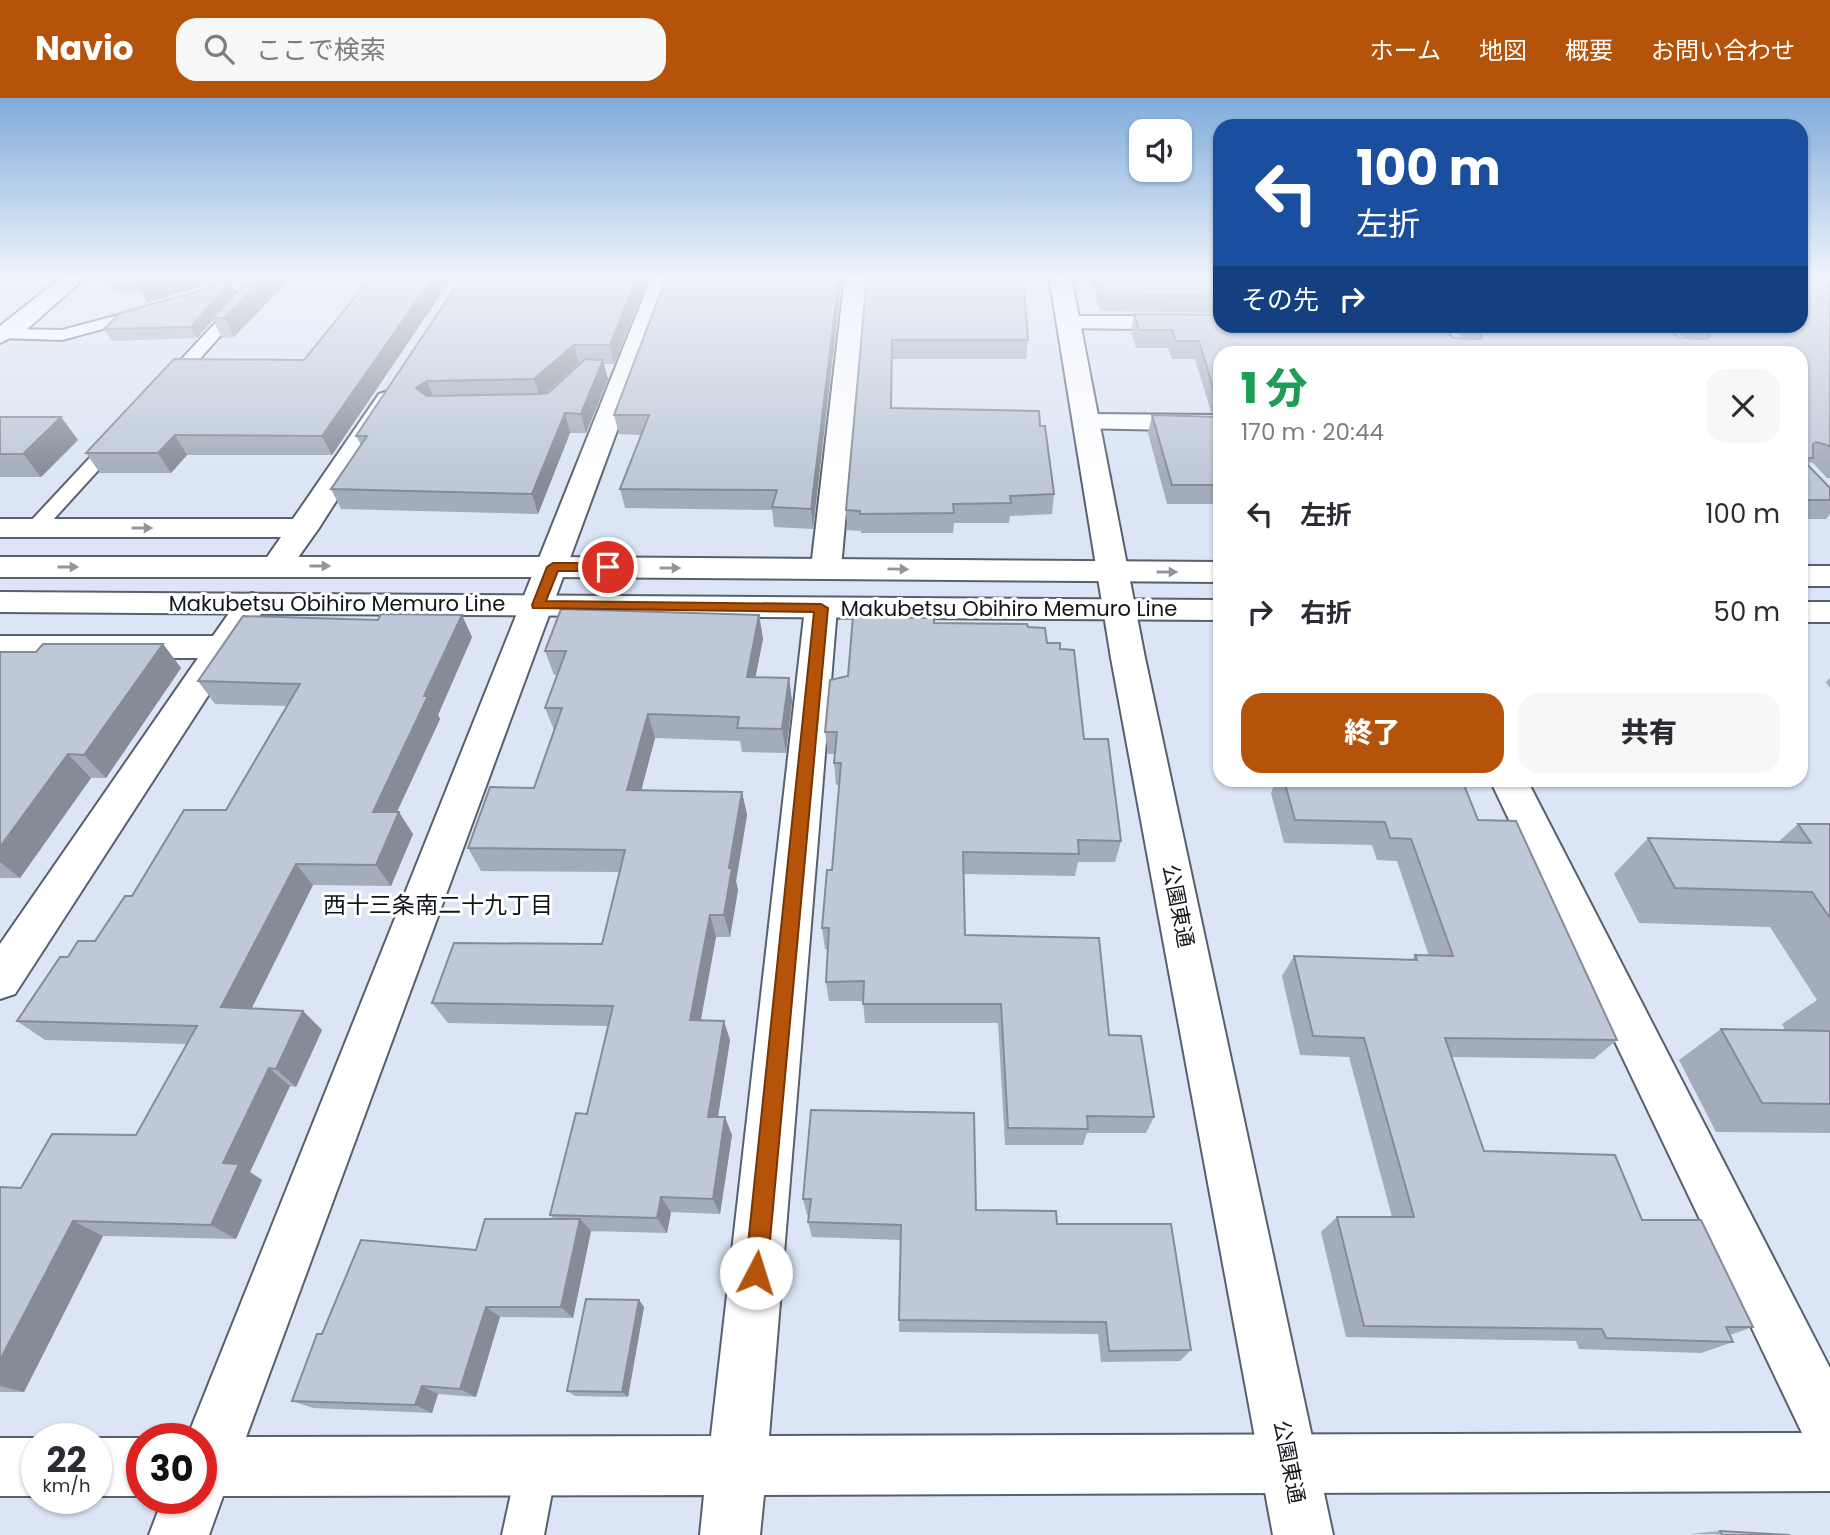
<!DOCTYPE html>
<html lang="ja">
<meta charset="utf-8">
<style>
body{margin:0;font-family:Poppins,"Noto Sans JP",sans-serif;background:#f7f7f7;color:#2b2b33;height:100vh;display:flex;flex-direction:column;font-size:26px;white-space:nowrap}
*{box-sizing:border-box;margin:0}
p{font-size:23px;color:#7c7c81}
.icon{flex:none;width:38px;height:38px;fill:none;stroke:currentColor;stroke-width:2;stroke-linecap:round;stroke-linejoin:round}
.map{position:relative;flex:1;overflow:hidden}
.panel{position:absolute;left:1213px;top:248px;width:595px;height:441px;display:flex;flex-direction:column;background:#fff;border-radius:21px;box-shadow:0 2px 5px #0004}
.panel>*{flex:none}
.guide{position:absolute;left:1213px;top:21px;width:595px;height:214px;border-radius:21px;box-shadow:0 2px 5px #0004;background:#1a4fa0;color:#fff;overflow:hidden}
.fabs{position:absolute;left:1129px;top:21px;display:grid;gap:14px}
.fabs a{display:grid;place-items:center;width:63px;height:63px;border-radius:14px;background:#fff;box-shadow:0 2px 5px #0004;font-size:35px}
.speed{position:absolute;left:21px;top:1325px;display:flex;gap:14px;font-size:35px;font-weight:700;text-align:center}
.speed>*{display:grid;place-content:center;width:91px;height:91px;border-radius:50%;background:#fff;box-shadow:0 2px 5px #0004;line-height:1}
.speed small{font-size:18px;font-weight:400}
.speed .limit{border:10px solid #d22;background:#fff;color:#111}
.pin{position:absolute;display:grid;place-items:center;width:60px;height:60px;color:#fff;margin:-30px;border:4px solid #fff;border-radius:50%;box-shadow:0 2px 7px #0007}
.me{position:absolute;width:77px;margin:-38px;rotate:5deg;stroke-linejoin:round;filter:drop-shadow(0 0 5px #0008)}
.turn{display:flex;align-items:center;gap:24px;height:147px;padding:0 28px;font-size:32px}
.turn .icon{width:91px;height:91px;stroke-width:2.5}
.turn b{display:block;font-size:49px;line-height:60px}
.then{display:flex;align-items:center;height:66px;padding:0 28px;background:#0003;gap:14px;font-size:26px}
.round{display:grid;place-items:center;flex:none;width:74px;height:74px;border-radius:21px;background:#f7f7f7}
.headline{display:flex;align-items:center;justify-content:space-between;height:119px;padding:0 28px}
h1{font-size:42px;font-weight:800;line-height:52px;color:#1e9e55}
.primary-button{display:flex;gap:14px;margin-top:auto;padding:14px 28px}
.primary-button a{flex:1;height:80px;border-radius:21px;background:#b45309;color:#fff;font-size:28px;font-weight:800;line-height:80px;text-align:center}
.primary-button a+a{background:#f7f7f7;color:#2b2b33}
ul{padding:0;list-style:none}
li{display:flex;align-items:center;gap:21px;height:98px;padding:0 28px}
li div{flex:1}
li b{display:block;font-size:26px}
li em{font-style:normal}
header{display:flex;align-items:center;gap:42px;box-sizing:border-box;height:98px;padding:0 35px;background:#b45309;color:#fff}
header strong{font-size:33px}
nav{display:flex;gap:38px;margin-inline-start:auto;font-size:24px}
.search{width:490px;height:63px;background:#f7f7f7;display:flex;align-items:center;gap:18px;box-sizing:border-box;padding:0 24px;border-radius:21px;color:#7c7c81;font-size:26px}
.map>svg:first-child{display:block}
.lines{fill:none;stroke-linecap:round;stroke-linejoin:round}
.lane-casing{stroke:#57606d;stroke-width:4}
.street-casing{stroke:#57606d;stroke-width:4}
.secondary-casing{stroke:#57606d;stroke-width:4}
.primary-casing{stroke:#57606d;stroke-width:4}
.lane{fill:#fff;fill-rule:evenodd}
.street{fill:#fff;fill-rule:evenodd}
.secondary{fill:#fff;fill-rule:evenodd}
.primary{fill:#fff;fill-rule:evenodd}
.wall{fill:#a3acba;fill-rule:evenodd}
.shaded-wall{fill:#858c97}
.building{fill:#bec8d8;stroke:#858c97;stroke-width:2}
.oneway{fill:#949598}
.route{fill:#b45309;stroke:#753606;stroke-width:2}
.labels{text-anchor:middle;stroke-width:6;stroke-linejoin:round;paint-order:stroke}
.street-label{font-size:21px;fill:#111419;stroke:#fff}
.neighbourhood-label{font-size:23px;fill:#111419;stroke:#fff}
</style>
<header>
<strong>Navio</strong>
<div class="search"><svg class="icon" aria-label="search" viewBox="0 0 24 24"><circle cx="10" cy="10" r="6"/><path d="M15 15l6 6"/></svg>ここで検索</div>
<nav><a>ホーム</a><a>地図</a><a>概要</a><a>お問い合わせ</a></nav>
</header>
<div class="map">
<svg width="1830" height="1437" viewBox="0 0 1830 1437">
<rect width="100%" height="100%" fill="#dbe5f5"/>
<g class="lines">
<!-- lane casing -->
<g class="lane-casing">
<g id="lane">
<path d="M246,178H263L251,188L204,202L199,204L191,199L194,196Z"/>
<path d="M240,202L245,204L248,207L245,210L173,291H161L158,287L161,283L235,204Z"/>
<path d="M145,210L153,215L150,218L62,242L0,240V232L5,231L62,232Z"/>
<path d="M117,336L123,337L126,341L123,345L42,434H28L25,430L28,426L111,337Z"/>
<path d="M537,1348L551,1354L557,1368L544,1437H502L517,1368L523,1354Z"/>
</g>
</g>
<!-- street casing -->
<g class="street-casing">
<g id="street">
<path d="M63,178H87L26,232L0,245V228Z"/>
<path d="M652,178H674L246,1339L711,1338L805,510L810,503L821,500L832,503L837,510L769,1338L1802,1335L1490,682H1527L1830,1270V1393L764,1397L760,1437H700L704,1397L223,1398L209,1437H149L163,1400H201V1340H187Z"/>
<path d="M845,178H867L841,470L837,477L826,480L815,477L811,470Z"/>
<path d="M1069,218H1220V228H1230L1220,232L1061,230L1057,225L1061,220Z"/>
<path d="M388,293L397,296L401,301L319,430L287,475L276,477L265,475L261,468L281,439H0V421H293L379,296Z"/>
<path d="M1086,316L1220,317V333L1077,330L1073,324L1077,318Z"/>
<path d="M252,495L263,498L268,505L15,896L0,901V846L198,560H0V538H213L241,498Z"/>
<path d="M0,1340H39H37V1398H0Z"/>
<path d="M94,1340H144H142V1398H96V1340Z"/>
</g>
</g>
<!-- secondary casing -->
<g class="secondary-casing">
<path id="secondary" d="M1049,178H1071L1145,560L1333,1437H1273L1111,560Z"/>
</g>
<!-- primary casing -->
<g class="primary-casing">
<g id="primary">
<path d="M0,459H553L1220,464V484L553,479H0Z"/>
<rect x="1801" y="468" width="29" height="20"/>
<path d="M0,494L1220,502V522L0,514Z"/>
<rect x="1801" y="504" width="29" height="20"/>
</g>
</g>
<!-- lane -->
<use href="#lane" class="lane"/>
<!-- street -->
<use href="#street" class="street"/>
<!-- secondary -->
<use href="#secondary" class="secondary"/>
<!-- primary -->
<use href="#primary" class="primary"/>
</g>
<!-- wall -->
<g class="wall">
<path d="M105,178H236L148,204L142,195L114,194Z"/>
<path d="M293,178L234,239L222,240L213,222L197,240L112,243L104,231Z"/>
<path d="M295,178H453L332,357H187L171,375H100L86,355L304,262L370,181L296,180Z"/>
<path d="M463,178H649L614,266H604L608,281L586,335H570L538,416L341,411L331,391L361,347L356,338ZM579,265H580L548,295H546Z"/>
<path d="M667,178H842L813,431L774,429L772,412L625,410L620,391L641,337L619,336L614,317Z"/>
<path d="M867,178L1028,242L1026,261H892V310L1040,328L1054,396L1052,416L1010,418L1009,425H954L953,435H861V433L847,432L846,412Z"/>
<path d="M1091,178H1220V215L1100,213Z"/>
<path d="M1830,178V380H1827L1813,365L1810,364L1808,367L1830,390V416L1826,421H1801V256H1220V316L1211,314L1195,261H1172L1168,250H1136L1131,234L1134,216L1463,240L1454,228H1667L1679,240H1684L1672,228H1801Z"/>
<path d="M1152,317L1220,319V406H1167L1148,335Z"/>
<path d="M0,319H61L78,342L41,379H0Z"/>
<path d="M759,517L763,541L755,579L789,580L792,603L786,655L742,654L740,643L655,640L641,693L742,694L747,717L736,783L738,792L730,839H716L701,922L730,942L718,1019L732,1037L720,1116L671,1114L667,1135L590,1133H591L573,1220L500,1219L476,1299L438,1296L432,1315L313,1310L292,1303L322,1236L476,1152L554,1121L550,1117L587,1016L608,928L448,925L432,905L602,846L619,774L481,773L468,750L534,690L554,632L545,610L557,577H554L545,553Z"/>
<path d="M934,525L1028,529L1047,545L1060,551L1084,641L1121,743L1115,764H1078L1075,778L964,776L965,837L1109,937L1154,1019L1146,1035H1087L1083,1047H1005L998,925H865L863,903H829L826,884L828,851H825L822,830L832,772L839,687H836L834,665L835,656H828L825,634L848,578Z"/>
<path d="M472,539L438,617L440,621L397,714L413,736L391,788L313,787L251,911L303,913L322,932L296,989L290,988L250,1074L262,1082L236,1141L103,1138L24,1294H0V1089L21,1090L136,1037L187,946L45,942L17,923L68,859L95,843L132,798L226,712L287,608L215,606L198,583Z"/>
<path d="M163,546L181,570L106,680H91L20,780H0V554H36Z"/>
<path d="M1830,580V590L1826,584Z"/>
<path d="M1276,682H1462L1478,722L1617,942L1594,961L1451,959L1484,1053L1642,1122L1753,1229L1730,1237L1733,1244L1701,1255L1579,1251L1576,1243L1346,1239L1321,1134L1337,1119H1392L1349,959L1300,957L1282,878L1294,858L1412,862L1415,857L1429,858L1397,763L1377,762L1372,747L1284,745L1271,695Z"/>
<path d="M1798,726H1830V1035L1716,1034L1679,962L1721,931L1785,932L1782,926L1817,902L1770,829L1639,825L1614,776L1648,740L1778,744Z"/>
<path d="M803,1101L976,1112L1057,1126L1191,1252L1180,1263L1101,1264L1098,1236L899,1234L901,1142L812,1139L808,1124L809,1117H807Z"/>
<path d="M644,1209L628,1299L575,1298L567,1293Z"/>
<path d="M1720,1433L1790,1437L1689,1436Z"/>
</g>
<!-- shaded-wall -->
<g class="shaded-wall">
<path d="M160,178H236L148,204L136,185Z"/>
<path d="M266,178H293L234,239L224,220Z"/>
<path d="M434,178H453L332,357L322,338Z"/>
<path d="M638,178H649L614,266L610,247Z"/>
<path d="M839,178H842L813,431L811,411Z"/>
<path d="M231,184L237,195L212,220L213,222L197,240L191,229Z"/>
<path d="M574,247L579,265L540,300L534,281Z"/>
<path d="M603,262L608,281L586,335L581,316Z"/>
<path d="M427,283L435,302L424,309L416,290Z"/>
<path d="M565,315L570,335L538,416L532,396Z"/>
<path d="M61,319L78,342L41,379L23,356Z"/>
<path d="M175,337L187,357L171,375L158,355Z"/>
<path d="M462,517L472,539L438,617L440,621L387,735L373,714Z"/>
<path d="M759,517L763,541L751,602L747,579Z"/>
<path d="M163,546L181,570L106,680L84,657Z"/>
<path d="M789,580L792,603L786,655L782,631Z"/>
<path d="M648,616L655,640L635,716L627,692Z"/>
<path d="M68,656L91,680L20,780L0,764V749Z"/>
<path d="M742,694L747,717L736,783L738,792L730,839L724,817L729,770Z"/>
<path d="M399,714L413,736L391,788L376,767Z"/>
<path d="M296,766L313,787L243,928L221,909Z"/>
<path d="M710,817L716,839L697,942L690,922Z"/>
<path d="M303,913L322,932L296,989L276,971Z"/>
<path d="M724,923L730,942L715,1037L708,1019Z"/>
<path d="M269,970L290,988L250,1074L262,1082L236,1141L211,1127L223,1065Z"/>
<path d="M725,1019L732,1037L720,1116L713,1101Z"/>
<path d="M661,1099L671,1114L667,1135L657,1120Z"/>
<path d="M580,1121L591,1133L573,1220L561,1209Z"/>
<path d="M73,1123L103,1138L24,1294L0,1288V1262Z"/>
<path d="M639,1202L644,1209L628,1299L622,1294Z"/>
<path d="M486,1209L500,1219L476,1299L460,1291Z"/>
<path d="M422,1288L438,1296L432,1315L415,1307Z"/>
</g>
<!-- building -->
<g class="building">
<path d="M143,178H160L136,185Z"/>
<path d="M248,178H266L224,220H212L248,182Z"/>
<path d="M372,178H434L322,338L175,337L158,355H86L174,261L304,262Z"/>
<path d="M463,178H638L610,247H574L534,281L427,283L416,290L427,298L541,296L548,295L585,261L603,262L581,316L565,315L532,396L331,391L367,338H356Z"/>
<path d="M667,178H839L811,411L772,409L777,392L620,391L649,317H614Z"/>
<path d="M867,178H1023L1028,242H892L891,310L1039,313L1040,328H1045L1054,396L1010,398L1011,405L953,406L954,415L860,416V413L846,412Z"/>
<path d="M1098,178H1220V198L1102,196Z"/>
<path d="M1801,178H1830V349L1827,347L1816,344L1813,346V360H1801L1830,390V402H1801V256H1493L1490,251L1374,250L1376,256H1220V297L1215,296L1199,243H1176L1172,232H1139L1134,216L1220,217V228H1444L1453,240L1480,241L1482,238L1474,228H1667L1679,240L1707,241L1710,238L1699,228H1801Z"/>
<path d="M231,184L191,229L104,231L120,215Z"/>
<path d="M1152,317L1220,319V387H1172Z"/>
<path d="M0,319H61L23,356H0Z"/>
<path d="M561,511L759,517L747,579L789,580L782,631L737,630L739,619L648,616L627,692L742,694L729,770H732L724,817H710L690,922L724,923L708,1019H725L713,1101L661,1099L657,1120L550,1117L576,1015L587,1016L613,908L432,905L454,845L602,846L625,752L468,750L490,689L534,690L562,610H545L566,553H545Z"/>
<path d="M381,516L462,517L424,598H428L373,714H399L376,767L296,766L221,909L303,913L276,971L269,970L223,1065L239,1066L211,1127L73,1123L0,1262V1089L21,1090L52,1036L136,1037L197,928L17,923L60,859H68L78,843H95L125,798H132L184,712H226L300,586L198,583L243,518L378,522Z"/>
<path d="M853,519L934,520V525L1027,526L1028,529L1045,530L1047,545H1060V551L1074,552L1084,641H1108L1121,743L1078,742L1079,756L963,754L965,837L1099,840L1109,937L1141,938L1154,1019L1087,1018L1088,1031L1008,1030L1001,906H863L864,883L826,884L829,830H822L827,772H832L841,665H834L837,634H825L830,582L848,578Z"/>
<path d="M43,546H163L84,657L68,656L0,749V554H36Z"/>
<path d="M1284,682H1462L1478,722L1516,723L1617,942L1445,940L1484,1053L1615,1057L1642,1122H1701L1753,1229H1726L1733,1244L1606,1240L1602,1231L1364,1228L1337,1119H1414L1364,940L1313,938L1294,858L1417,862L1415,857L1453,858L1411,741L1390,740L1385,724L1295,722Z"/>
<path d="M1798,726H1830V820L1812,794L1675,790L1648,740L1811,745Z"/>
<path d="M1721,931L1830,933V1006L1762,1005Z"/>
<path d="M811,1012L974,1015L976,1112L1056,1113L1057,1126H1171L1191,1252L1109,1253L1106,1224L899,1222L901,1127L808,1124L811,1101H803Z"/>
<path d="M485,1121H580L561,1209H486L460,1291L422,1288L415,1307L292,1303L317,1236H322L361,1142L476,1152Z"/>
<path d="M586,1201L639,1202L622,1294L567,1293Z"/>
<path d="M1720,1433L1790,1437H1722Z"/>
</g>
<!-- one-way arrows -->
<defs><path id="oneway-solid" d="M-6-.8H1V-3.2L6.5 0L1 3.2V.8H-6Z" transform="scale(1.75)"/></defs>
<g class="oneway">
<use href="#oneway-solid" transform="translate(142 430)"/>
<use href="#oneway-solid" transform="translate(320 468)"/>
<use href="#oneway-solid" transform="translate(68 469)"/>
<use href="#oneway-solid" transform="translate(670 470)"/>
<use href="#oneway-solid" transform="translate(898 471) rotate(1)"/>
<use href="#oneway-solid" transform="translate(1167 474)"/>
</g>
<!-- sky -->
<linearGradient id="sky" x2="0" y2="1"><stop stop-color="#80acdb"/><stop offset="0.47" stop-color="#eff3fa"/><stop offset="1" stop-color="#eff3fa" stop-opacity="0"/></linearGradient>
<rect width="1830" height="379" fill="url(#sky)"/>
<!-- route -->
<path class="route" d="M553,465H608L614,469L608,473H558L546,503L821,506L828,510L767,1175L764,1182L756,1186L748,1182L745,1175L814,514L533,510L532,507L547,469Z"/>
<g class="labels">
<!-- street labels -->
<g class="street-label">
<text x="337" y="513">Makubetsu Obihiro Memuro Line</text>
<text x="1009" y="518">Makubetsu Obihiro Memuro Line</text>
<text transform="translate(1178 808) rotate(79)" y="7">公園東通</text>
<text transform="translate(1289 1364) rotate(79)" y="7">公園東通</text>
</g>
<!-- neighbourhood labels -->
<g class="neighbourhood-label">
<text x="438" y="815">西十三条南二十九丁目</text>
</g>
</g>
</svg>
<div class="fabs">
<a><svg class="icon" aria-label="sound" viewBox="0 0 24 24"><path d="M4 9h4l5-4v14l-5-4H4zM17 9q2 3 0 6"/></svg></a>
</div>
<div class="speed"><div>22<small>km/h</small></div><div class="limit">30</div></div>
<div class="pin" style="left:608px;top:469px;background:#d93025"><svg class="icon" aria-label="arrive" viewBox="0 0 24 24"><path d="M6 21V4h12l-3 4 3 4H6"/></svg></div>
<svg class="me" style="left:756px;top:1175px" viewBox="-20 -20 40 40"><circle r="19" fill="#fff"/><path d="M0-13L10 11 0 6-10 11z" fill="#b45309"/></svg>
<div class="guide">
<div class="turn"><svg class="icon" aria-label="left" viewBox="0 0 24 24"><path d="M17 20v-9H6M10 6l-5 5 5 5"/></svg><div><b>100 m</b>左折</div></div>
<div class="then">その先<svg class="icon" aria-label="right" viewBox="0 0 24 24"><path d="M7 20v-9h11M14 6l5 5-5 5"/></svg></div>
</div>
<section class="panel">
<div class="headline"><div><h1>1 分</h1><p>170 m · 20:44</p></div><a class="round"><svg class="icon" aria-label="close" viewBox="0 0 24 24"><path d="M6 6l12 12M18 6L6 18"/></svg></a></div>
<ul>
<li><svg class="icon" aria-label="left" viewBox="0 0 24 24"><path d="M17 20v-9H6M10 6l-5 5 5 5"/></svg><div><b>左折</b></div><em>100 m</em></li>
<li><svg class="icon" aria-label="right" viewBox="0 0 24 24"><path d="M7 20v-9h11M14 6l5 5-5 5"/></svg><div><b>右折</b></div><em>50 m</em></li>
</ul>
<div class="primary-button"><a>終了</a><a>共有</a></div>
</section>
</div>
